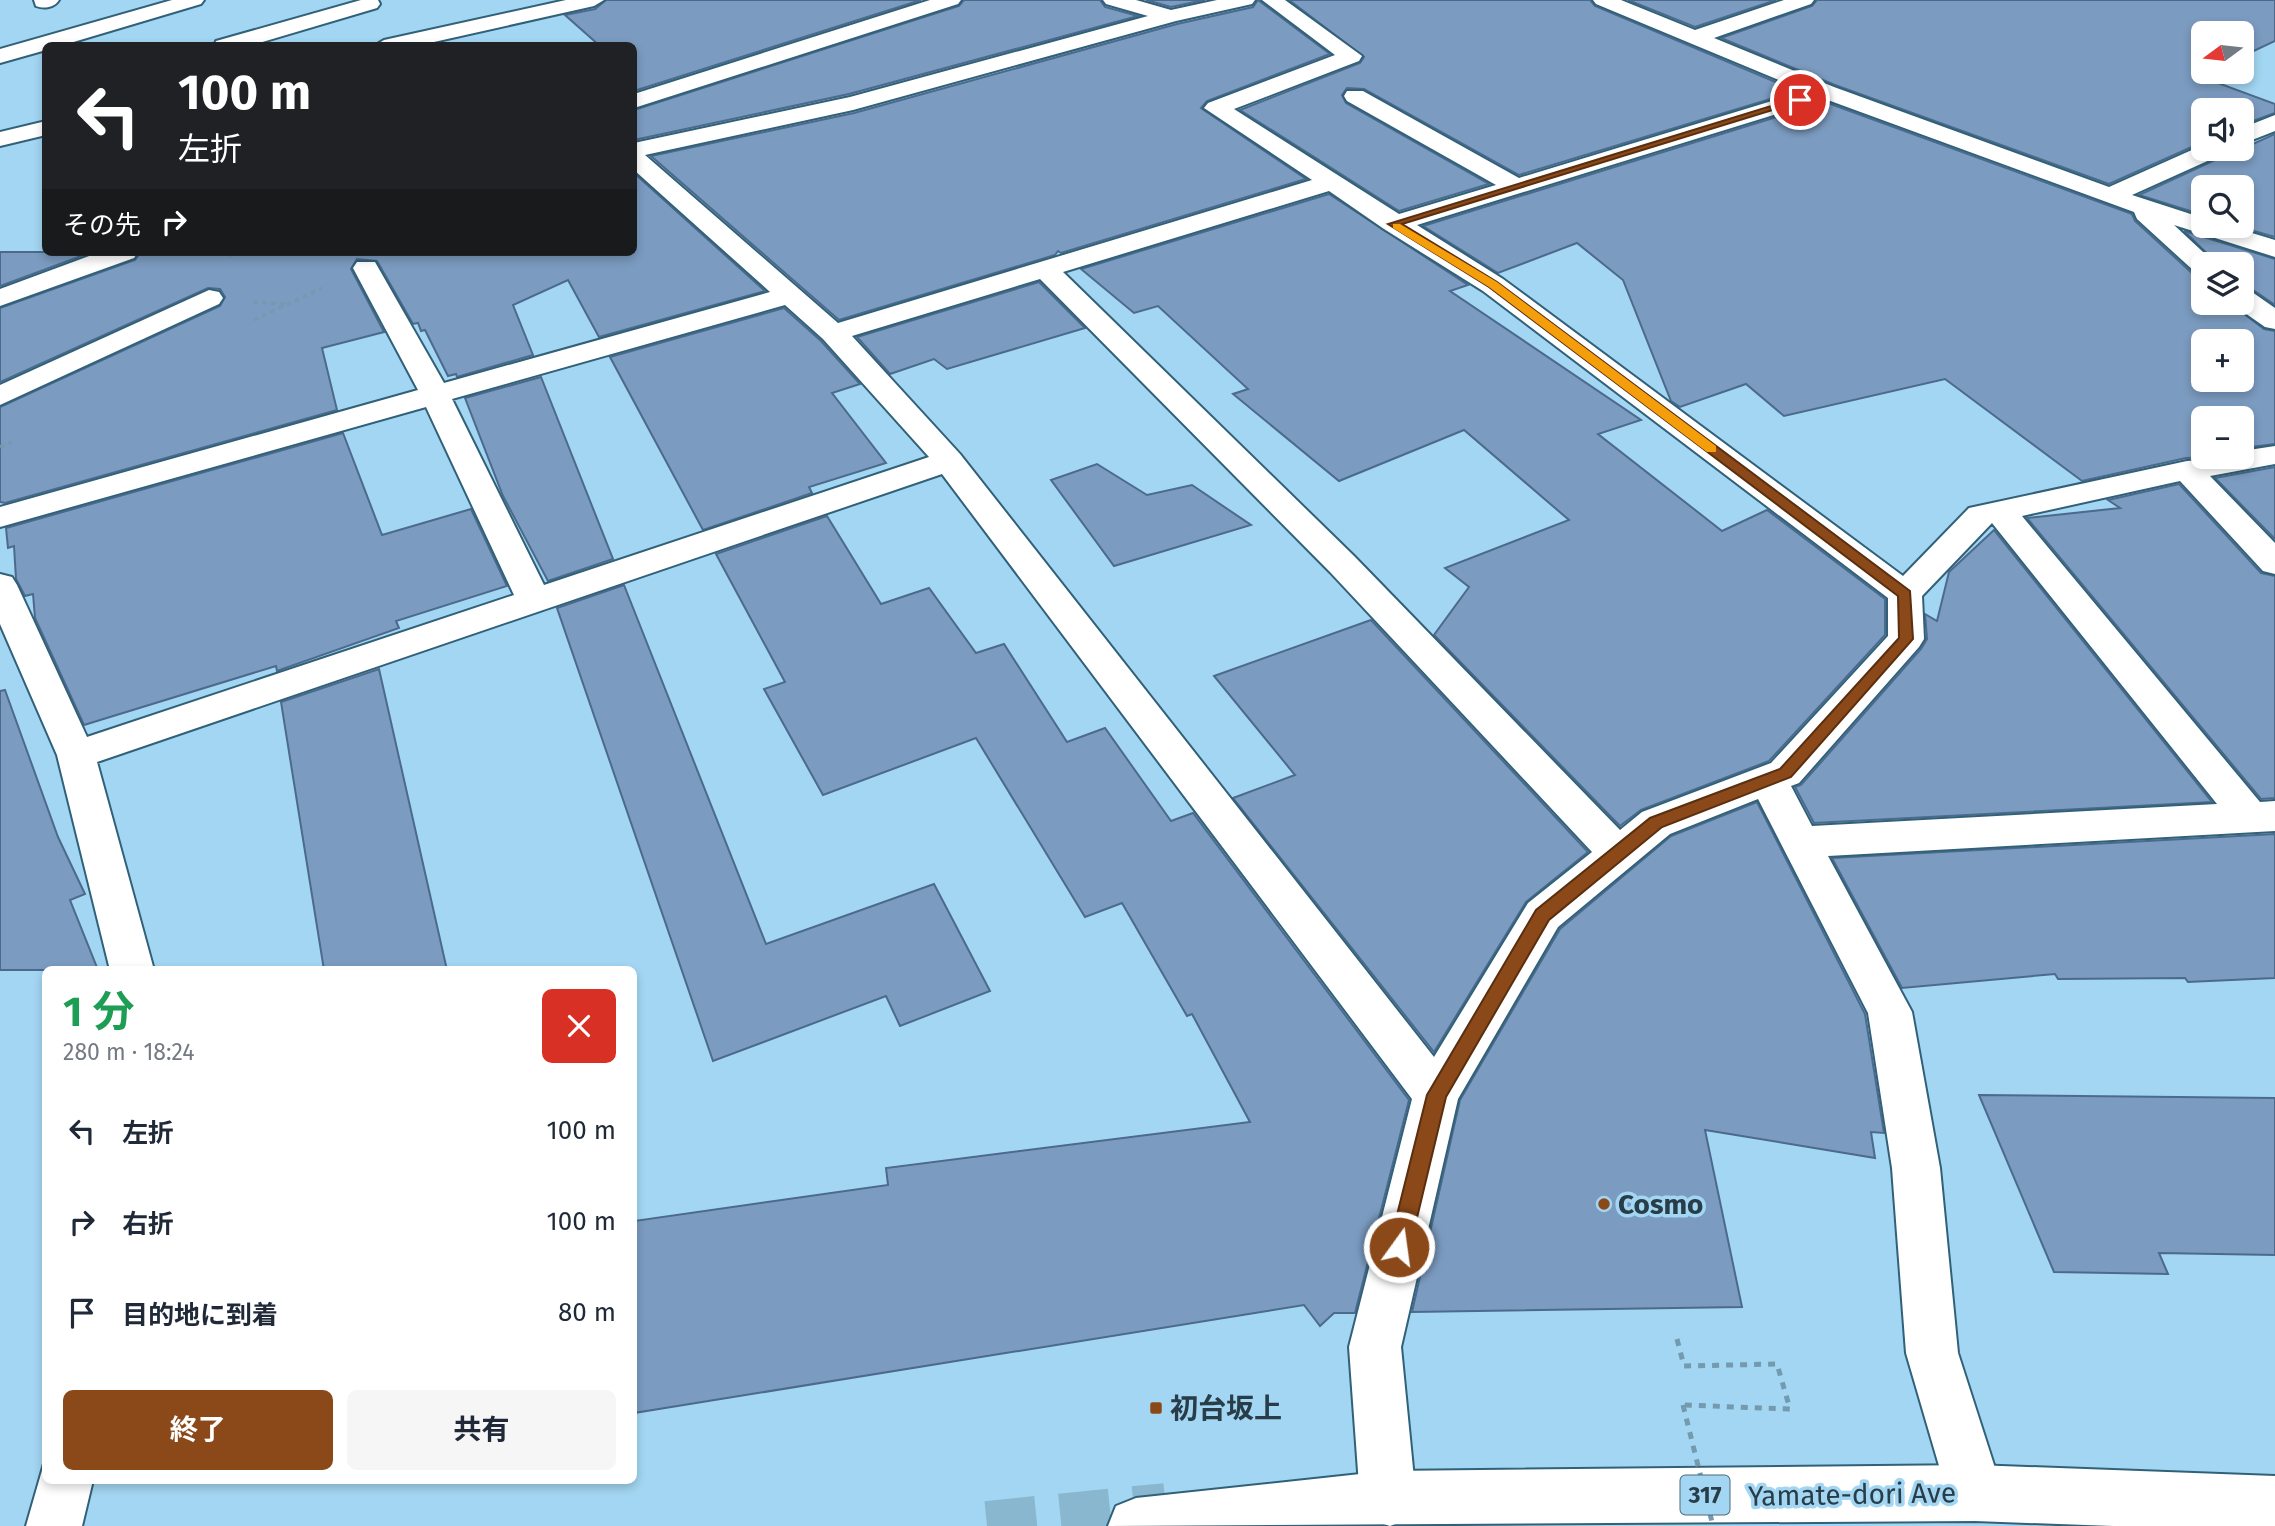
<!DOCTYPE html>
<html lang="ja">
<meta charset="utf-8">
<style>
body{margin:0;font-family:"Fira Sans","Noto Sans JP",sans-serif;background:#f6f6f7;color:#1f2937;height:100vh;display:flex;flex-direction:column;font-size:26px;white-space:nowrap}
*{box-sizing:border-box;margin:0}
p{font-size:23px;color:#747a83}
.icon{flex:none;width:38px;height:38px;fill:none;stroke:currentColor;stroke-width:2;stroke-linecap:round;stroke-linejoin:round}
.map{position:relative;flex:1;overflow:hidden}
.side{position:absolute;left:42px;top:966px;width:595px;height:518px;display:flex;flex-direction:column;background:#fff;border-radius:10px;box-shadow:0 4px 10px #0003}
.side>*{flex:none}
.guide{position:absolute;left:42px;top:42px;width:595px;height:214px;border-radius:10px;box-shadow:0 4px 10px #0003;background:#202124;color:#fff;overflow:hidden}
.needle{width:46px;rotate:255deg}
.fabs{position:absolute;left:2191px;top:21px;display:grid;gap:14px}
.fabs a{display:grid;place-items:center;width:63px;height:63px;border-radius:10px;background:#fff;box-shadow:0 4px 10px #0003;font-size:35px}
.pin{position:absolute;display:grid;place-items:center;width:60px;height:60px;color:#fff;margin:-30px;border:4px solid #fff;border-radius:50%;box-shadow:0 2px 7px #0007}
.me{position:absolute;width:77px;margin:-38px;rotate:14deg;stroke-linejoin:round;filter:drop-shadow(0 0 5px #0008)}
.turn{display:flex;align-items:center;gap:24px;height:147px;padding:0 21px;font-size:32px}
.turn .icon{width:91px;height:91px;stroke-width:2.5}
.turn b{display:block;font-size:49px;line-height:60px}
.then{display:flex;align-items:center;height:66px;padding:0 21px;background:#0003;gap:14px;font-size:26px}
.round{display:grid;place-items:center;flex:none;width:74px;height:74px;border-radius:10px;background:#f6f6f7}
.head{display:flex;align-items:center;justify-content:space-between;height:119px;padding:0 21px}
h1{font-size:42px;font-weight:700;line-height:52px;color:#1e9e55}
.cta{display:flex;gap:14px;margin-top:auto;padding:14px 21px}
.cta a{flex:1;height:80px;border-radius:10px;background:#8b4818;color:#fff;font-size:28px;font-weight:700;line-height:80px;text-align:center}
.cta a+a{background:#f6f6f7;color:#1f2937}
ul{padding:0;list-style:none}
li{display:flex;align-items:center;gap:21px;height:91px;padding:0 21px}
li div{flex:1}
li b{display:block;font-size:26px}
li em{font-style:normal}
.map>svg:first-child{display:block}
.building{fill:#7b9bc0;stroke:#4b6a8c;stroke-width:2;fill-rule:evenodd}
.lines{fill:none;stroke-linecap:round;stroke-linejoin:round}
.highway-tunnel{stroke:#8ab7d0;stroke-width:50;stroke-dasharray:50 24;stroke-linecap:butt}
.minor-casing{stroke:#316179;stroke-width:4}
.major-casing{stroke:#316179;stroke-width:4}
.path-far1{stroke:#739aaf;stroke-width:3.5;stroke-dasharray:4.5 4.5;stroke-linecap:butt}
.path{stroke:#739aaf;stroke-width:5;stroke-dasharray:7 7;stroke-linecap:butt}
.minor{fill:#fff;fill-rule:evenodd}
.major{fill:#fff;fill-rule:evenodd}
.path-bridge{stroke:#739aaf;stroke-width:5;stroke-dasharray:7 7;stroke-linecap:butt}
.route{fill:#8b4818;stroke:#5a2f10;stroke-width:2}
.slow{fill:#f59e0b}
.poi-dot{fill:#8b4818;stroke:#a3d6f2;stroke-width:2.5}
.labels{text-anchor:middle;stroke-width:7;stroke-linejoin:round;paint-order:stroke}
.shield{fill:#a3d6f2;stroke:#4d6b7b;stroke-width:2}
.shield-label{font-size:23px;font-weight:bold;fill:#283d48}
.near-poi-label{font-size:28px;font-weight:bold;fill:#283d48;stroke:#a3d6f2;text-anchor:start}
.near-street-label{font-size:28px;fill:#283d48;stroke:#a3d6f2}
</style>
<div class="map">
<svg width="2275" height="1526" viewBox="0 0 2275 1526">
<rect width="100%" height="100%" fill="#a3d6f2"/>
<!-- building -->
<g class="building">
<path d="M606,0H921L634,91V46H600L565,15L595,9Z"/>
<path d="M964,0H1100L1105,7L1138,16L849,94L634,140V110L959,6Z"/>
<path d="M1146,0H1205L1171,7Z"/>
<path d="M1258,0L1330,54L1207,101L1201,108L1306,179L1061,253L1058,251L1055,255L839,320L651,156L854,113L1177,24L1253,7Z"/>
<path d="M1289,0H1590L1595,6L1797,91L1519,175L1364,89L1347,88L1342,95L1346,103L1489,184L1399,211L1240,110L1360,63L1364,57Z"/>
<path d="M1628,0H1776L1695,27Z"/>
<path d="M1817,0H2275V41L2243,56L2250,59L2242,63V33H2203V72H2223L2207,79L2275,104V113L2242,125V110H2203V142L2109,184L1835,85L1721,38L1812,6Z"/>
<path d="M1825,102L2132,214L2135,221L2192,273L2203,275V303H2230L2264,329L2275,331V444L2242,448V418H2203V457H2209L2186,458L2082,481L1945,379L1784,416L1746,384L1680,407L1671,401L1623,280L1577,243L1498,273L1423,226ZM2203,341H2242V380H2203Z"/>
<path d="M2275,134V237L2237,226H2242V187H2203V215L2139,195L2224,156L2230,149H2242Z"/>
<path d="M634,173L765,291L599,337L568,280L513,305L533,355L457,377L456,374L448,376L425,330L421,331L418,323L413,324L377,261L357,259L351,269L384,332L322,348L337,410L5,503L0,502V407L220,306L225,297L220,289L208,288L0,382V308L135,260L141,252H634Z"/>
<path d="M1329,194L1468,285L1450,291L1641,420L1598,434L1722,531L1767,510L1885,599V635L1769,761L1641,810L1620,826L1434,635L1469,587L1445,568L1569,520L1464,430L1339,481L1233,394L1248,389L1158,306L1134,313L1081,269Z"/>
<path d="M2184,231L2275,259V305L2253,290L2242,288V264H2218Z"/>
<path d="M0,252H92L0,286Z"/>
<path d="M1039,282L1085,328L947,369L934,359L890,374L857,337Z"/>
<path d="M784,308L821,341L860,384L832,393L886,463L809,487L812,493L703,530L610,357Z"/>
<path d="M541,377L613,559L548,581L503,496L465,398Z"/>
<path d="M343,433L382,535L471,509L507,586L396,621L399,628L277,671L276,666L84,725L35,618L33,594L25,596L16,579L14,546L8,548L6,528Z"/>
<path d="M1097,464L1147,495L1192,485L1251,525L1114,566L1051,480Z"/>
<path d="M2275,467V539L2215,478Z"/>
<path d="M2179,484L2261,573L2275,576V798L2261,799L2027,518L2120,508L2108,500Z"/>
<path d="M827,516L881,604L929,588L976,653L1004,644L1067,742L1105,728L1171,821L1193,813L1409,1100L1355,1313H1334L1320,1326L1304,1305L634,1413V1221L888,1185L886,1168L1250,1122L1192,1014L1187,1016L1122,903L1085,917L976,738L823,795L764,689L785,682L716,554Z"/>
<path d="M1994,530L2212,802L1814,823L1795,787L1801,785L1921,649L1927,639L1925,614L1937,621L1949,572Z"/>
<path d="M624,585L766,944L934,884L990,991L900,1026L886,996L713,1061L557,608Z"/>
<path d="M1371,620L1588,852L1526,902L1434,1052L1233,798L1295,775L1214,676Z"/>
<path d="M379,669L447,970H324L281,702Z"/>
<path d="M5,690L58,837L85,894L70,900L98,970H0V691Z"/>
<path d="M1757,802L1865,1014L1884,1133L1871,1132L1875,1158L1705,1130L1742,1307L1412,1312L1460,1100L1560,929L1671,836Z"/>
<path d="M2275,834V978L2188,982L2185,978L2058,979L2055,974L1902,988L1832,858Z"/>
<path d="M1979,1095L2275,1098V1255L2159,1253L2168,1274L2054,1272Z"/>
</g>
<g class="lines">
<!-- highway-tunnel -->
<path class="highway-tunnel" d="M987,1526L1166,1508"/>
<!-- minor casing -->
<g class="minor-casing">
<g id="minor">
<path d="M34,0H59C54,8 44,9 36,6Z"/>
<path d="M172,0H204L201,4L60,46H46V50L0,63V49Z"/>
<path d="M361,0H378L380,4L377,8L249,46H214L216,41Z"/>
<path d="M566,0H604L594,6L416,46H374L384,40Z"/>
<path d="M930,0H961L958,4L634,108V94Z"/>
<path d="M1103,0H1136L1171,10L1217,0H1255L1252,4L1176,21L853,110L645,155L838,323L1312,180L1204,108L1208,103L1335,55L1262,0H1285L1362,56L1359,61L1234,109L1399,214L1496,185L1347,101L1344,96L1347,91H1363L1519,178L1805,91L1596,4L1593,0H1621L1695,30L1784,0H1814L1811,4L1714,38L1834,87L2109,187L2203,145V149H2227L2223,154L2132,195L2203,218V226H2229L2275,240V257L2174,225L2216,264H2203V273L2194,271L2137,219L2134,212L1825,99L1417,225L1503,279L1903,576L1969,508L2187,461L2242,457V451L2275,446V464L2210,476L2275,543V574L2263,571L2180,481L2022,516L2260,802L2275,801V831L1828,856L1912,1012L1940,1168L1958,1353L2003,1493L1995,1513L1975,1521L1955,1513L1947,1493L1906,1353L1892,1168L1868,1013L1758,799L1670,834L1558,927L1458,1099L1401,1347L1416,1499L1408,1519L1390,1526L1368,1519L1360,1499L1349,1347L1412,1099L942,474L97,762L154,970H110L57,755L0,624V574L12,577L17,585L87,737L514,595L426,407L0,527V507L418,390L353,268L357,262H375L444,383L770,292L634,170V143L850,97L1148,16L1106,4ZM1329,191L1384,229L1483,291L1888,598V636L1771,763L1642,812L1620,830L1354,556L1063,272ZM1040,279L1330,572L1592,852L1528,903L1434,1057L960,454L852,336ZM785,305L823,339L929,457L544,585L452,399ZM1992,523L2217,804L1812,826L1791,786L1799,783L1919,647L1924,639L1922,596Z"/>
<path d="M2275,115V131L2242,144V128Z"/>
<path d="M46,121V135L0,146V132Z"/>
<path d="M100,252H138L134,258L0,306V289Z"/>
<path d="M209,290L219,292L223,298L219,304L0,405V385Z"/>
<path d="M2242,290L2252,292L2275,308V329L2265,327L2232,304L2242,303Z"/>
<path d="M45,1460L46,1480H93L82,1526H26Z"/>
</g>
</g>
<!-- major casing -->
<g class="major-casing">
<path id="major" d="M1975,1465L2275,1476V1526H2113L1975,1521L1108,1526L1116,1506L1136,1498L1388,1471Z"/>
</g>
<!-- path-far1 -->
<g class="path-far1">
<path d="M228,256L241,252"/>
<path d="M253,302L286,304"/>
<path d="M254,320L322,288"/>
<path d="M0,447L12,442"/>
</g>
<!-- path -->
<path class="path" d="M1677,1339L1684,1366L1777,1364L1790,1409L1683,1405"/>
<!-- minor -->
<use href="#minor" class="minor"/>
<!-- major -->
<use href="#major" class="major"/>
<!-- path-bridge -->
<path class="path-bridge" d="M1683,1405L1713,1526"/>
</g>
<!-- route -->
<path class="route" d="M1797,98L1805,100L1402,224L1497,282L1910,591L1913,639L1791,777L1662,827L1549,920L1446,1097L1410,1247L1407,1253L1399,1256L1392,1253L1389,1247L1427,1095L1536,910L1650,818L1780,769L1899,638L1898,596L1489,287L1388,224Z"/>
<!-- slow -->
<path class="slow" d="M1393,224H1400L1497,282L1716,446V452H1707L1489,287L1393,228Z"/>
<!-- markers -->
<g class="poi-dot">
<circle cx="1604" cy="1204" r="7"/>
<rect x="1149" y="1401" width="14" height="14" rx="3.5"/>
</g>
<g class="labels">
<!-- shield labels -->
<rect class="shield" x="1680.5" y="1475.5" width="49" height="39" rx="5"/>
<g class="shield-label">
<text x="1705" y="1503">317</text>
</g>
<!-- near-poi labels -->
<g class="near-poi-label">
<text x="1618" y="1214">Cosmo</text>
<text x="1170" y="1418">初台坂上</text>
</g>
<!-- near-street labels -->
<g class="near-street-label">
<text transform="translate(1852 1494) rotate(-1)" y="10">Yamate-dori Ave</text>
</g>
</g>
</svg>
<div class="fabs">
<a><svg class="needle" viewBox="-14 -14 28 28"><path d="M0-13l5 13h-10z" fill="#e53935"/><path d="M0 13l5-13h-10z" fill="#747a83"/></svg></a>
<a><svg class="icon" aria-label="sound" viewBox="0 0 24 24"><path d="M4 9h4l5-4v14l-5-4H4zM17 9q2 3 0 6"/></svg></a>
<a><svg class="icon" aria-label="search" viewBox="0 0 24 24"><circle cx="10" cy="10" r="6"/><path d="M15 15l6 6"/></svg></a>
<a><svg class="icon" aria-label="layers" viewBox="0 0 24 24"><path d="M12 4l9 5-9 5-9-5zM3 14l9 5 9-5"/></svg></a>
<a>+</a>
<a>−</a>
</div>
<div class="pin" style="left:1800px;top:100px;background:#d93025"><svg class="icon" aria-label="arrive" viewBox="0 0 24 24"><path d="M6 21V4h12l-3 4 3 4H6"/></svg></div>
<svg class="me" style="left:1399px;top:1247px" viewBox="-20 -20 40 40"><circle r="17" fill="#8b4818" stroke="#fff" stroke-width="3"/><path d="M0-11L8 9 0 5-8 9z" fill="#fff"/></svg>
<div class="guide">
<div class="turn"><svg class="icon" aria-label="left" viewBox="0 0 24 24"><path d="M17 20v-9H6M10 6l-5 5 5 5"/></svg><div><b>100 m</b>左折</div></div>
<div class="then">その先<svg class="icon" aria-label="right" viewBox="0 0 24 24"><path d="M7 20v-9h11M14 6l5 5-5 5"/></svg></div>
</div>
<section class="side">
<div class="head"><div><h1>1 分</h1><p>280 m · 18:24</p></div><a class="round" style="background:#d93025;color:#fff"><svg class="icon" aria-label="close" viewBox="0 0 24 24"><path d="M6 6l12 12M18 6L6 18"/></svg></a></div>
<ul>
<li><svg class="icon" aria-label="left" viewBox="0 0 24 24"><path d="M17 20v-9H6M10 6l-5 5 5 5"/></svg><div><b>左折</b></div><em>100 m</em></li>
<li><svg class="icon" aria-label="right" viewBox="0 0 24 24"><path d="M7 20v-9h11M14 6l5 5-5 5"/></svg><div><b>右折</b></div><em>100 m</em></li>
<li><svg class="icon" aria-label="arrive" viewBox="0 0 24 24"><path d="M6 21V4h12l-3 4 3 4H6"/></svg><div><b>目的地に到着</b></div><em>80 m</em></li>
</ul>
<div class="cta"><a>終了</a><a>共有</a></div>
</section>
</div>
